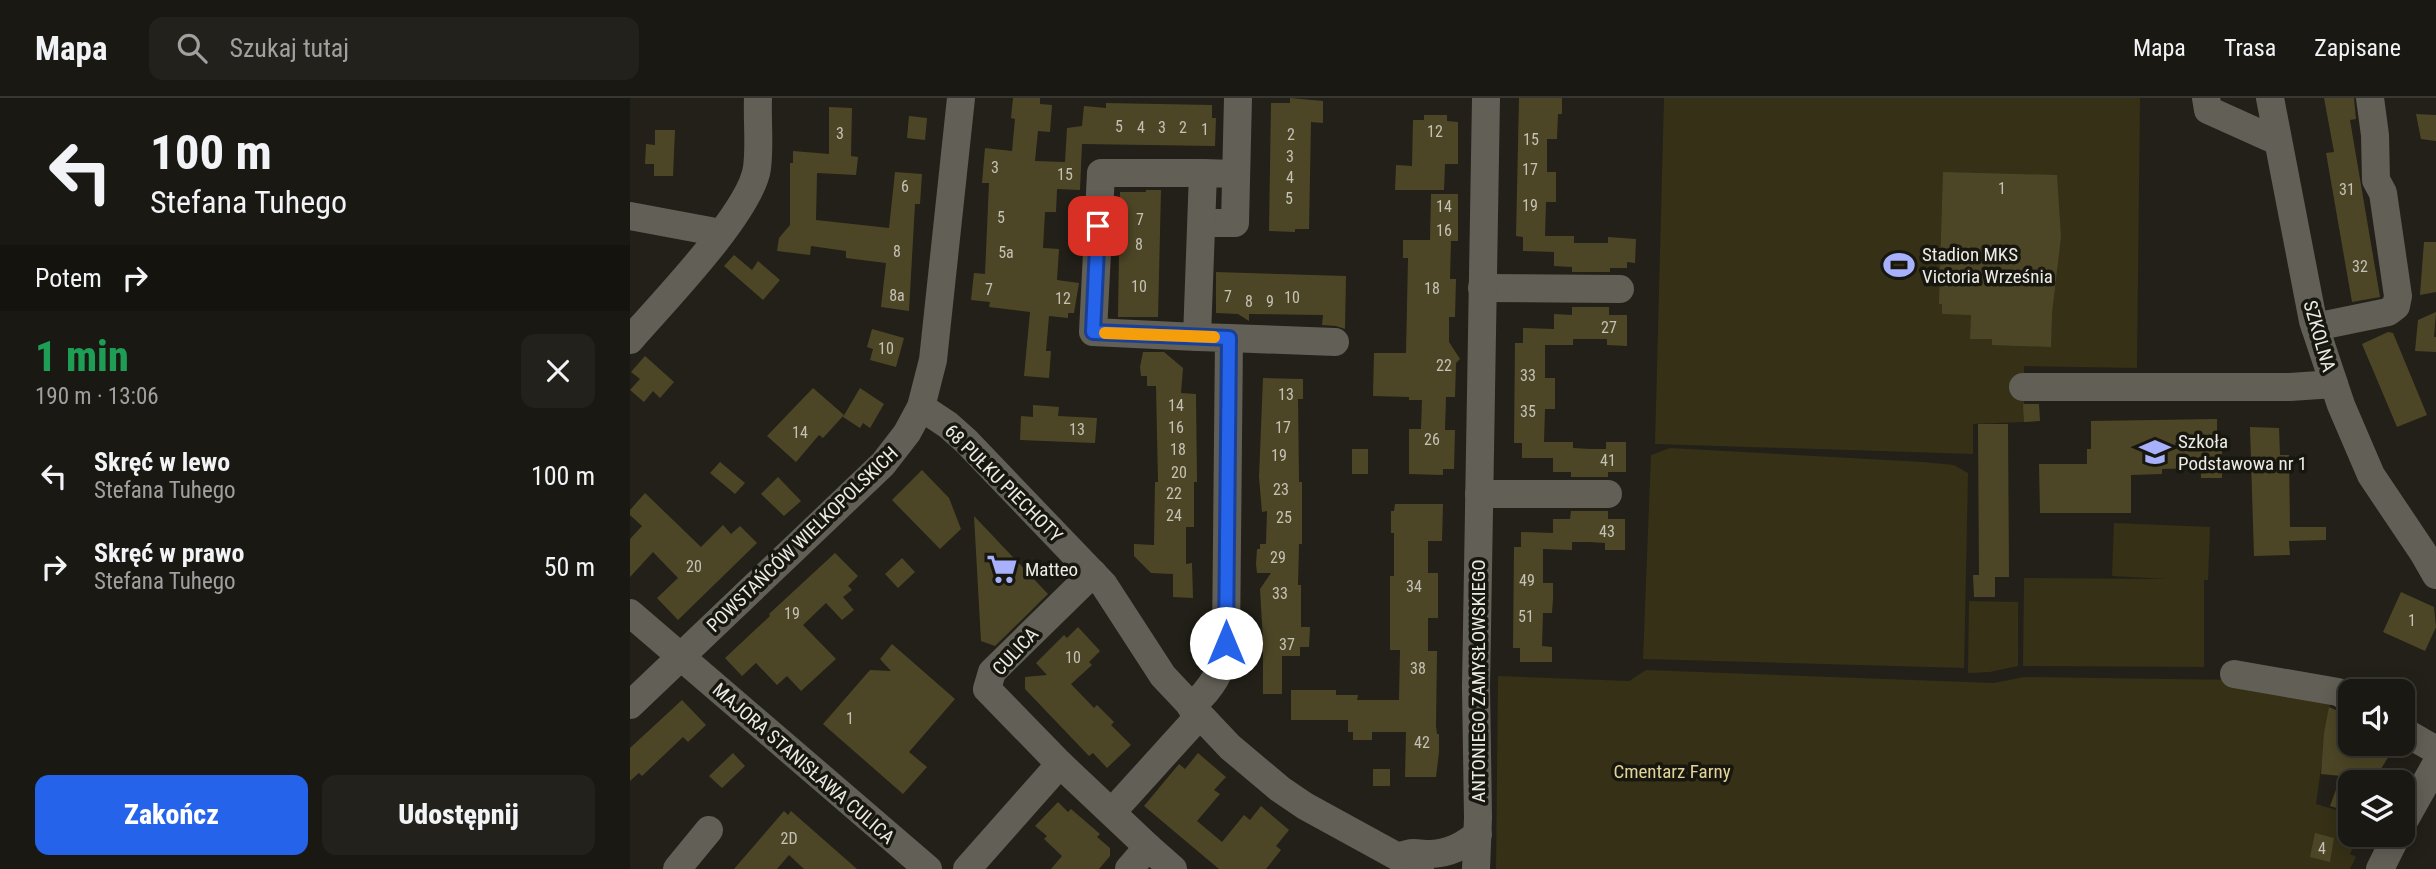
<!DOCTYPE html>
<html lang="pl">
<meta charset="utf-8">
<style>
body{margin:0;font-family:"Roboto Condensed",sans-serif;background:#23211b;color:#f1f3f6;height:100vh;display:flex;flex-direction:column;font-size:26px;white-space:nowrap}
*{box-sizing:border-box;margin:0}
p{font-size:23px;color:#9fa09f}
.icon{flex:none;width:38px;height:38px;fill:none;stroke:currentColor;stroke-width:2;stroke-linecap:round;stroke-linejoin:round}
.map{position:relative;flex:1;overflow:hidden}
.drawer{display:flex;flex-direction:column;background:#1a1812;width:630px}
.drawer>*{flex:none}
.guide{background:#1a1812;color:#f1f3f6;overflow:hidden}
.buttons{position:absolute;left:1708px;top:581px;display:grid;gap:14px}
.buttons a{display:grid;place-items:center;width:77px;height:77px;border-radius:14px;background:#1a1812;box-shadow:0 4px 18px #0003,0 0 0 2px #383732;font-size:35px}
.pin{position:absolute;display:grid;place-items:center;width:60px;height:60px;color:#fff;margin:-30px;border-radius:14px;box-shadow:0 4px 10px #0006}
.me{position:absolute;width:77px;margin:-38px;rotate:0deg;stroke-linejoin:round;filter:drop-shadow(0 0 5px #0008)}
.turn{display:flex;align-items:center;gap:24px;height:147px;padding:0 35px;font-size:32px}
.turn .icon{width:91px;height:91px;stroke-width:2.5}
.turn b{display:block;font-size:49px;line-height:60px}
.then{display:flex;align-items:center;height:66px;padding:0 35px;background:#0003;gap:14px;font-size:26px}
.round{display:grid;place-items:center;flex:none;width:74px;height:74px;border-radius:14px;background:#23211b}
.summary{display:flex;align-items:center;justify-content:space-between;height:119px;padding:0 35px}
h1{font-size:42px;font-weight:800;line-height:52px;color:#1e9e55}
.primary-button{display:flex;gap:14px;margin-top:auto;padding:14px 35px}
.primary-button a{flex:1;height:80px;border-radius:14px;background:#2563eb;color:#fff;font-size:28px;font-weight:800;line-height:80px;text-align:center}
.primary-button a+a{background:#23211b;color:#f1f3f6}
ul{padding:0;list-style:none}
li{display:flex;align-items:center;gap:21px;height:91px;padding:0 35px}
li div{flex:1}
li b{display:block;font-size:26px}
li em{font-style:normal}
header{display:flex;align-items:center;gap:42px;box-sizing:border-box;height:98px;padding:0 35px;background:#1a1812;border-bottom:2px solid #383732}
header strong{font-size:33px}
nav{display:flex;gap:38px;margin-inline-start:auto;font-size:24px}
.search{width:490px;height:63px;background:#23211b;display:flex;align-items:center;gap:18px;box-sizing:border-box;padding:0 24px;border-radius:14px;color:#9fa09f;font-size:26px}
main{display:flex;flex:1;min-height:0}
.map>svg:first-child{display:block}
.green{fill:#353016}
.building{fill:#4d4626}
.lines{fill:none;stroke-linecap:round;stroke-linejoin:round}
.minor{stroke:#615f56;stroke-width:28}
.route-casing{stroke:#184099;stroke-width:18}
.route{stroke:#2563eb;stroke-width:12}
.slow{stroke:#f59e0b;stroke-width:12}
.labels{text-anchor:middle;stroke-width:7;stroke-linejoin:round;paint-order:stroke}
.number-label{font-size:16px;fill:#c4c1b5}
.poi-label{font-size:19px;fill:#ebeae5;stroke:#18170f;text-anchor:start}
.street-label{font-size:19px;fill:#ebeae5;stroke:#18170f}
.park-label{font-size:19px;fill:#e1d498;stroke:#18170f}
</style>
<header>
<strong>Mapa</strong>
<div class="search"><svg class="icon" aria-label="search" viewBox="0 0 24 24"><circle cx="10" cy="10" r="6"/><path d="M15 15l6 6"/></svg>Szukaj tutaj</div>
<nav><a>Mapa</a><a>Trasa</a><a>Zapisane</a></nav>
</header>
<main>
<section class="drawer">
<div class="guide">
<div class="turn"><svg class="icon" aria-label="left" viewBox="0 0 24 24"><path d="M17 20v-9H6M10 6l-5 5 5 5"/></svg><div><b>100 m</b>Stefana Tuhego</div></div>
<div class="then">Potem<svg class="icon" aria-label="right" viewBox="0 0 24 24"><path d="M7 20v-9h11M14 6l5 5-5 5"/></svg></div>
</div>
<div class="summary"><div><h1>1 min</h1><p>190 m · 13:06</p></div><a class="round"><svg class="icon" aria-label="close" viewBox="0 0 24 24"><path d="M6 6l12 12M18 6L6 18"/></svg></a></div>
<ul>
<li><svg class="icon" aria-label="left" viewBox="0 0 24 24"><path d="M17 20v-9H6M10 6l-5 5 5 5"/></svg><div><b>Skręć w lewo</b><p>Stefana Tuhego</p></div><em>100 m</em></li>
<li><svg class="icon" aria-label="right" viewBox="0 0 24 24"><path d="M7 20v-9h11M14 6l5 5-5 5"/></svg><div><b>Skręć w prawo</b><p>Stefana Tuhego</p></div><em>50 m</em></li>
</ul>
<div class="primary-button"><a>Zakończ</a><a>Udostępnij</a></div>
</section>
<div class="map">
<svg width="1806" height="771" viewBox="0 0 1806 771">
<rect width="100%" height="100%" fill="#222018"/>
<!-- green -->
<g class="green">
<path d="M1034,0H1510L1507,270L1394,268V324L1343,326V356L1025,346Z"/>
<path d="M1040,350L1293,364L1324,367L1338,375L1334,570L1013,561L1021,357Z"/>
<path d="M1484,425L1580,429L1578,482H1574V569L1393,568L1394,480L1536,481L1482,478Z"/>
<path d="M1339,503L1388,504V568L1360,574L1338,575Z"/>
<path d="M1016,572L1364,585L1394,579L1612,582L1701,599L1686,706L1720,716V737H1729L1720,756L1726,759L1720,771H866L868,578L999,583Z"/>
</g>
<!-- building -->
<g class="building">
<path d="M383,0H410V6L422,7L420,34L408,33L405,63L435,64L437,30L452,28L454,8L476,10V5L582,7V20H586L585,48L452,46L450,92L427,91L426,114H415L413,150L429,151L427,182L449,185L444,215H438V220L419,218L416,253H421L419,280L394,278L400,214L359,209L360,204L341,202L344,175L355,176L359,85H352L355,50L382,53L385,21L381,20Z"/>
<path d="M660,0L693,3V25L681,24L679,131H665V134L639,133L641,5H660Z"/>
<path d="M889,0H932V16H928L927,41H917V74H926V104H916L915,138H944V145H978V139L1006,141L1005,165L997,164V170H980V174H942V169L924,168V154L893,153V139L886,138Z"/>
<path d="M1694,0H1724L1726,21L1720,22L1750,199L1722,204L1696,55L1704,54Z"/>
<path d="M199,9L222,10L221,58L228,59L226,77L187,75L186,122L259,130L265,74L292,76L290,106H285L279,213L251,209L256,165L216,160V153L181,148L180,157L147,153L149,140L160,127V65H163V53L199,56Z"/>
<path d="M1786,16L1806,17V43L1791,41Z"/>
<path d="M794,17H817V23L828,24V66H815L814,92H765L766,67L782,68L783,22H794Z"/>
<path d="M279,18L297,20L295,42L277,40Z"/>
<path d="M25,32H45L43,78H24V66H15L16,46L25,47Z"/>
<path d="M1313,74L1427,77L1431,139L1422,215L1421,249L1362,247V241H1340L1341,217L1312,216V206H1309Z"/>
<path d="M516,92H531L528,219H488L490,94H516Z"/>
<path d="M801,96H828V143H821L820,181H826L825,219H819V244L830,261L826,265L825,299H816L815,332H825L824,371H813V377L779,376V331H791L792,302H779V299L743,298L744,255H776L778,160H773V142H800Z"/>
<path d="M1794,144H1806V194L1790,197Z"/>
<path d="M104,157L122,172L128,163L150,182L133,202L94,168Z"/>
<path d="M586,174L716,178L715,231L706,228L692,227L693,217L619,216V223L608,216L586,215Z"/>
<path d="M942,209H979V217H997V248L977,247V241H943V247H915V280H925V311H915L914,344H943V350L960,351H976V344H996V374H978V379H941V374H923V360H892V345H884L885,245H893V230L924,231V216L942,217Z"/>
<path d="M1806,214L1804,239H1806V254L1785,253L1788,222Z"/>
<path d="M242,231L274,240L266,269L240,262L243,251L237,249Z"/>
<path d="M1758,234L1763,235L1797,317L1767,329L1732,246Z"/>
<path d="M513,254H534L553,270L551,295L566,296L567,384H564V429H556V466L562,465L563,500L543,499V476L521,475L504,458V446L524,447L525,384H528L526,288H517V278H511L510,269Z"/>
<path d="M15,258L44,284L30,300L23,293L14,304L0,292L10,281L1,274Z"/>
<path d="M633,280L673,281V301H668L669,384H672V446H669L668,487H671V529H680L679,549H670V558H652V596H633V543L630,491L641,475H627L626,466L627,451H630V446H636L637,413L632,414L629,379Z"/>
<path d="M183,290L214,317L193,340L189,337L166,364L137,338Z"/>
<path d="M230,290L254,306L240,330L233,325L230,330L213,319Z"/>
<path d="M1393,306H1409L1410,323L1394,324Z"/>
<path d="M403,307L429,309L428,318L467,320L465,345L390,342L391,318L403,319Z"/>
<path d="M1587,321V339H1592V380H1571V370L1532,371V376L1501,377V415H1410L1409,366H1457V351H1461V323Z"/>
<path d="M1348,326H1378L1379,479H1365V499H1344L1343,477H1349Z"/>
<path d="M1620,329L1649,330L1650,357H1659L1660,429H1696V442L1659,443L1660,457L1624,458Z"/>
<rect x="722" y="351" width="16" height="25"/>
<path d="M90,364L115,385L105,396L80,375Z"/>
<path d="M292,372L319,400L331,431L310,451L262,402Z"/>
<path d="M148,379L171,403L154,418L131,396Z"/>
<path d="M15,395L71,449L93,427L101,436L110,428L127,445L48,522L27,500L48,480L23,454L0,479V441L12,428L0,417V412Z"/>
<path d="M765,406H813L812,443H798V475H808V520H798V553H807L806,628L807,636H809V654L806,679H775L776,634H742V642H723V634H718V622H661V592H706V597H728L727,602H769L770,552H760V478H764V435H761V413H764Z"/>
<path d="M941,413H978V421H995V452H975V445L959,444H942V452L913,451V485H923V501L922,515H913L912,548L922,549V564H890V550H883L884,449H891V434L923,435V421H940Z"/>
<path d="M344,418L418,496L365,548L351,543Z"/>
<path d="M205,455L228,478L218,488L222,492L213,499L224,512L212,522L196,505L173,527L206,561L171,593L157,578L147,587L126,565L112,578L95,560L140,518L139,516Z"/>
<path d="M272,460L285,474L268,490L255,476Z"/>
<path d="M1771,494L1804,509L1806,529L1795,553L1753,534Z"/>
<path d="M448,529L470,553L459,564L462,567L441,586L464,610L467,607L484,624L481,627L501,647L477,670L463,655L459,658L395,591V579L417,577L406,565L434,537L437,540Z"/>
<path d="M262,546L325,601L279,654L297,669L273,696L193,626L240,572L261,573L250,561Z"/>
<path d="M52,602L76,627L58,644L53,639L12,678L9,675L0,683V650Z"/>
<path d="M1699,609L1717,617L1712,646H1763L1765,648L1743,684H1720V714L1700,708L1711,678L1691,676L1694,635Z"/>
<path d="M103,655L115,668L92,690L79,678Z"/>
<path d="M568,655L596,679L584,692L590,696L567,723L592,744L614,717L620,722L631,708L659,732L646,748L651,752L636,771H589L514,708L549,666L555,671Z"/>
<rect x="743" y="671" width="17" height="17"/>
<path d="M428,704L438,714L441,711L470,736L467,739L480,750V758L469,771H421L432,758L414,741L417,738L405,728Z"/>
<path d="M154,713L158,717L161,713L227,771H174L159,757L147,771H104Z"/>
<path d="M1685,735L1704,740L1700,764L1680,759Z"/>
</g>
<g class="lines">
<!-- minor -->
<g class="minor">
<path d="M1576,0L1578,12L1647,43"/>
<path d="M1640,0L1683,223L1711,307L1741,377L1794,456L1806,477"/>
<path d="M0,118L91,135"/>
<path d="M572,125H605L608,0"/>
<path d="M852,190L990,191"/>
<path d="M1685,229L1758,214L1766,208L1768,198L1753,95L1746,82L1745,37L1740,0"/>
<path d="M567,239L463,234L471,75H573"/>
<path d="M599,240L705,244"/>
<path d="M0,242C31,206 121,114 127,70C130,47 127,23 128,0"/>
<path d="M1393,289H1660L1704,286"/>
<path d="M291,309L318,327L336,343L474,487L533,578L600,649L650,691L675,708L790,771"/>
<path d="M849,396H978"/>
<path d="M0,515L298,771"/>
<path d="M1604,576L1708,594L1720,601"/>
<path d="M0,607L253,366L277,335L291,309L303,262L331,0"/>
<path d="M561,609C582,590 593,573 596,545L599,240L567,239L573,75L605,76"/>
<path d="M1773,633L1806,652"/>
<path d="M430,666L357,591L362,574L463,475"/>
<path d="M482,714L569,618"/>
<path d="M1773,725L1806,666"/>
<path d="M768,759C785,752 785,756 801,756C820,755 833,748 848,736"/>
<path d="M47,771L79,732"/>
<path d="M337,771L430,666L518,749"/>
<path d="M499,771L518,749L543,771"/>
<path d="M846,771L848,720L846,589L856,0"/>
<path d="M1750,771L1767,737"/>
</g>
</g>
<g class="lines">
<!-- route casing -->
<g class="route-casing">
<path id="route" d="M468,128L463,234L599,240L596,545"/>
</g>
<!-- route -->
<use href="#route" class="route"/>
<!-- slow -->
<path class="slow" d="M475,235L584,239"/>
</g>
<!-- icons -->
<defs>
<g id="stadium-bare" transform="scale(2.415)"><path d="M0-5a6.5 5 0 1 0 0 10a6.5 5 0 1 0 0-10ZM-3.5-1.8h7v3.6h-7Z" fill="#a7b1fc" stroke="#18170f" stroke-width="2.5" paint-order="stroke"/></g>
<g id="school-bare" transform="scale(2.415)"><path d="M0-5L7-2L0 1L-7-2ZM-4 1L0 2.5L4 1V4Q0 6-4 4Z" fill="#a7b1fc" stroke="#18170f" stroke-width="2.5" paint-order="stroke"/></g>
<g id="supermarket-bare" transform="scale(2.415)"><path d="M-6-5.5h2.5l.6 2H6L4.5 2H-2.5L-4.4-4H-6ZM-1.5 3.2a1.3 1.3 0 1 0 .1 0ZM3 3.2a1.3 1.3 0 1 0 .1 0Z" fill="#a7b1fc" stroke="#18170f" stroke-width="2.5" paint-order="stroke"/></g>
</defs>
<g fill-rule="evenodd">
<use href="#stadium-bare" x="1269" y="167"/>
<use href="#school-bare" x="1525" y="354"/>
<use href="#supermarket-bare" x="372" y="471"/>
</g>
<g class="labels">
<!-- number labels -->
<g class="number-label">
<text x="489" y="34">5</text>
<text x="511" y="35">4</text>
<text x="532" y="35">3</text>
<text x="553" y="35">2</text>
<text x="575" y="37">1</text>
<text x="805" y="39">12</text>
<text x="210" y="41">3</text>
<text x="661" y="42">2</text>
<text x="901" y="47">15</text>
<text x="660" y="64">3</text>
<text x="365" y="75">3</text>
<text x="900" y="77">17</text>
<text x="435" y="82">15</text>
<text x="660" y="85">4</text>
<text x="275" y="94">6</text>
<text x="1372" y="96">1</text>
<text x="1717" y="97">31</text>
<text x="659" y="106">5</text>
<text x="900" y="113">19</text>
<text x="814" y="114">14</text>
<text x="371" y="125">5</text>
<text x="510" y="127">7</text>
<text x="814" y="138">16</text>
<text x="509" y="152">8</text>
<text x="267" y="159">8</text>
<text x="376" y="160">5a</text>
<text x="1730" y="174">32</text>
<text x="509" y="194">10</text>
<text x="802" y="196">18</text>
<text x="359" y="197">7</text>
<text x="267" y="203">8a</text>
<text x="598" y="204">7</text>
<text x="662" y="205">10</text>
<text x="433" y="206">12</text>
<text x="619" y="209">8</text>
<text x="640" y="209">9</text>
<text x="979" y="235">27</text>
<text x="256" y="256">10</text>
<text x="814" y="273">22</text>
<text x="898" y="283">33</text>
<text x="656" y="302">13</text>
<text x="546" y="313">14</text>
<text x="898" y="319">35</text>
<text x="546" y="335">16</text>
<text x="653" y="335">17</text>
<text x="447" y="337">13</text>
<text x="170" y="340">14</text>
<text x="802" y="347">26</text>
<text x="548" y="357">18</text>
<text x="649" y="363">19</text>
<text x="978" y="368">41</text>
<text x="549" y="380">20</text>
<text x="651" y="397">23</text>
<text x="544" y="401">22</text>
<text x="544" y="423">24</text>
<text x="654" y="425">25</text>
<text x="977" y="439">43</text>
<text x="648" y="465">29</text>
<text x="64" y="474">20</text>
<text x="897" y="488">49</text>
<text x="784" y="494">34</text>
<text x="650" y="501">33</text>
<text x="162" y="521">19</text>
<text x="896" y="524">51</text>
<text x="1782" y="528">1</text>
<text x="657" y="552">37</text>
<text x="443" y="565">10</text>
<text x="788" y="576">38</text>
<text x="220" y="626">1</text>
<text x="792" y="650">42</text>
<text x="159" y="746">2D</text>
<text x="1692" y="756">4</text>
</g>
<!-- poi labels -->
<g class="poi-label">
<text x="1292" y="163">Stadion MKS<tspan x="1292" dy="22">Victoria Września</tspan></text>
<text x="1548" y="350">Szkoła<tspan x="1548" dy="22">Podstawowa nr 1</tspan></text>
<text x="395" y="478">Matteo</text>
</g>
<!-- street labels -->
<g class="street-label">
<text transform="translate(1690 238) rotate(74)" y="7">SZKOLNA</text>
<text transform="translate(374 385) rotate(45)" y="7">68 PUŁKU PIECHOTY</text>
<text transform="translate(172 441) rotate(-44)" y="7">POWSTAŃCÓW WIELKOPOLSKICH</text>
<text transform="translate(385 553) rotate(-47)" y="7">CULICA</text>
<text transform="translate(848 583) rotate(-90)" y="7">ANTONIEGO ZAMYSŁOWSKIEGO</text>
<text transform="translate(174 665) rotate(41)" y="7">MAJORA STANISŁAWA CULICA</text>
</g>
<!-- park labels -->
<g class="park-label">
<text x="1042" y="680">Cmentarz Farny</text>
</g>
</g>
</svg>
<div class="buttons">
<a><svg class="icon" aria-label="sound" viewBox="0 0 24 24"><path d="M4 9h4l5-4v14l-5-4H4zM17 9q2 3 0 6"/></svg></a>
<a><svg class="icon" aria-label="layers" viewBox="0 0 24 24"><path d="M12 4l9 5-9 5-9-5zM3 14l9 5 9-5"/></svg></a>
</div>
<div class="pin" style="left:468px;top:128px;background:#d93025"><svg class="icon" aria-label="arrive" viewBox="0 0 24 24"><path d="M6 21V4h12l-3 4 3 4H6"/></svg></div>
<svg class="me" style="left:596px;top:545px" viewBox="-20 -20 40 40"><circle r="19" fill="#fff"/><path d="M0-13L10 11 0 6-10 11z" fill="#2563eb"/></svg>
</div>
</main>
